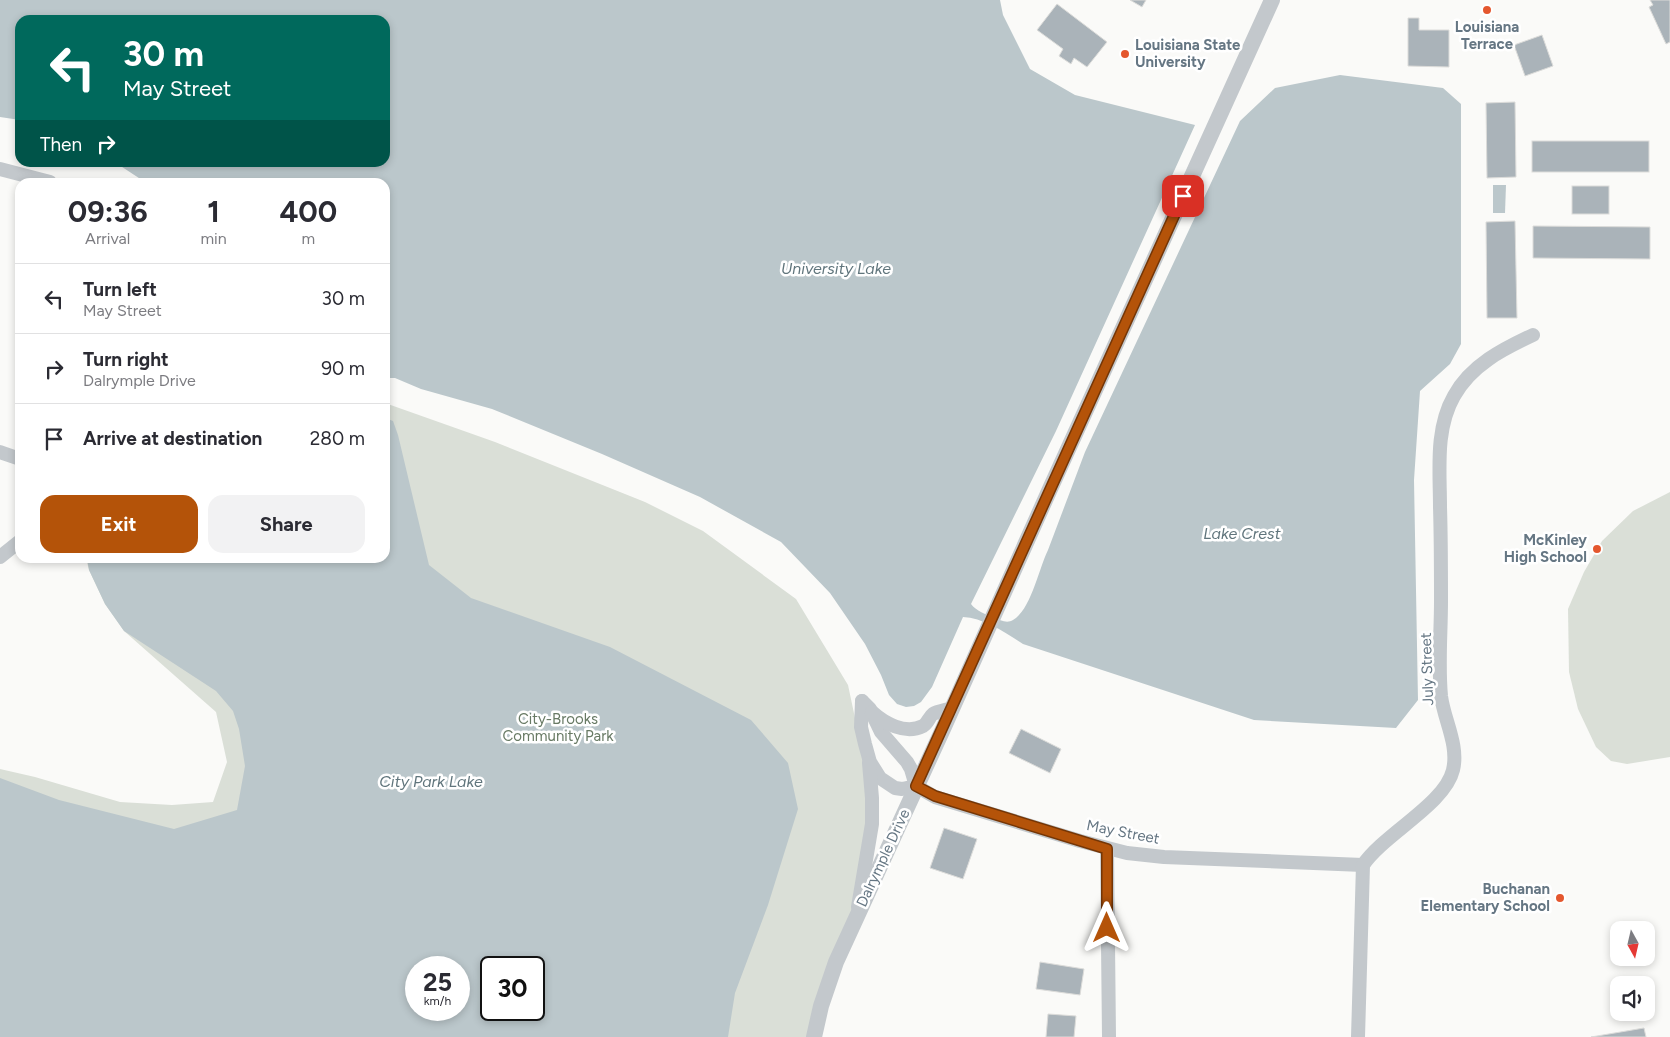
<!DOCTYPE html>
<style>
body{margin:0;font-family:Figtree,sans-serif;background:#f2f2f3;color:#2b2b33;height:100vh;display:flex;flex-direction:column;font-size:19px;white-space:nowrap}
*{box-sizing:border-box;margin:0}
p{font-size:16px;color:#7c7c81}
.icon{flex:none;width:28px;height:28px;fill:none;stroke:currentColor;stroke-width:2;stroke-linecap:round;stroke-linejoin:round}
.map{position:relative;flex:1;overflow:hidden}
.details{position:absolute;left:15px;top:178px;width:375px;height:385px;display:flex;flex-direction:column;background:#fff;border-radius:15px;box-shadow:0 2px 8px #0003}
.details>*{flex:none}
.banner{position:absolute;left:15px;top:15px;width:375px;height:152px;border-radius:15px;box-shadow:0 2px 8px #0003;background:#00695c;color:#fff;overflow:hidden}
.needle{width:32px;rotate:172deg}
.controls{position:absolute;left:1610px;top:921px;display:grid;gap:10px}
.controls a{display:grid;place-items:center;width:45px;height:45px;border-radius:10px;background:#fff;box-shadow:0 2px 8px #0003;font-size:25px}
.speed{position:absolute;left:405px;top:956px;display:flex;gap:10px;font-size:25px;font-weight:700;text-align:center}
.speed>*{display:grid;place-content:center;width:65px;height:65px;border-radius:50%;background:#fff;box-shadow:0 2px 8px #0003;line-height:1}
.speed small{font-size:12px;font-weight:400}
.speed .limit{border:2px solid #111;border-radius:8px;background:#fff;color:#111}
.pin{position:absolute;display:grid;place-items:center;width:42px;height:42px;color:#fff;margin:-21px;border-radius:10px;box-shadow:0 2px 8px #0006}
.me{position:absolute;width:55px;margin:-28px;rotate:0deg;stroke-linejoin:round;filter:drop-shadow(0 0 4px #0008)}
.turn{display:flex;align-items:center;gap:18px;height:105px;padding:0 25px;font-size:22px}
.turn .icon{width:65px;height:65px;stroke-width:2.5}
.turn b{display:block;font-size:35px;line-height:42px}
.then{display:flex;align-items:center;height:48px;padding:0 25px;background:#0003;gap:10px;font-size:19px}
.eta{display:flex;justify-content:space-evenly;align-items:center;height:85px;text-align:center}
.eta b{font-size:30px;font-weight:700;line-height:35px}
.primary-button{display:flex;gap:10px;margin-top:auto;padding:10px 25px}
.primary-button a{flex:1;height:58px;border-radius:15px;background:#b45309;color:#fff;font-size:20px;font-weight:700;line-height:58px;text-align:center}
.primary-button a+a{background:#f2f2f3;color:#2b2b33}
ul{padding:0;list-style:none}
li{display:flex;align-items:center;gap:15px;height:70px;padding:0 25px;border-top:1px solid #e1e1e2}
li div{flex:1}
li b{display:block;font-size:19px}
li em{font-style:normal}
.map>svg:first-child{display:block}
.green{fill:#dadfd7;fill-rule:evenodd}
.water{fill:#bbc7cb;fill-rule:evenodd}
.building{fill:#aab3b9;stroke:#dcdcda}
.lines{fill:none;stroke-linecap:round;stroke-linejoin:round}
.minor{stroke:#c3c8cc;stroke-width:14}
.tertiary{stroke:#c3c8cc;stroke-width:16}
.route-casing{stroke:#753606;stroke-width:12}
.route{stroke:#b45309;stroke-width:9}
.poi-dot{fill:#e4572e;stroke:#fff;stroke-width:2}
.labels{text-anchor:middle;stroke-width:5;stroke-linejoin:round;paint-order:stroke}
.poi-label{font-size:15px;font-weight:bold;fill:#657683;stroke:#fff;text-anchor:end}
.street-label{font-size:15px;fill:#657683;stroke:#fff}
.park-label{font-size:15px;fill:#687a64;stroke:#fff}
.water-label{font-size:16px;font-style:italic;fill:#60757c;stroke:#fff}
</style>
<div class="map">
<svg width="1670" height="1037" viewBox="0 0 1670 1037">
<rect width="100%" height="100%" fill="#fafaf8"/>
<!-- green -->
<g class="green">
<path d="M385,403L495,442L645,502L703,531L796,599L848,685L872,798L857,913L816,1037H0V769L35,777L120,802L172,805L213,802L227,762L216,712L124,631L105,604L89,570L86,558H385ZM416,968H459V1010H416ZM491,968H534V1010H491Z"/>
<path d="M1670,492V757L1627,764L1611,761L1596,747L1578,709L1569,672L1568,609L1584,572L1602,541L1633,511Z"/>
</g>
<!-- water -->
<g class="water">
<path d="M0,0H1000L1003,15L1030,69L1075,95L1195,125L1056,431L971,604C976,611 986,614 994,618C1000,620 1007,624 1013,620C1031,610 1039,568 1048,550L1085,452L1240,121L1275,88L1340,75L1443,88L1461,104V344L1450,364L1420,391L1414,480L1418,700L1396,728L1254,720L1023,644C1006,633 984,618 963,617L932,687L921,702L914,706L906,707L897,704L889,695L881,675L865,644L830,593L781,542L700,497L602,454L492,409L421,389L395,378H385V182H145L116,163L385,162V20H20V120L0,117Z"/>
<path d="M1493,185H1506L1505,213H1493Z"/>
<path d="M385,418L393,421L398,435L429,565L471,598L610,647L751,720L788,763L798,809L768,905L735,993L728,1037H0V778L59,800L174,829L237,810L245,766L239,729L233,711L216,691L124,631L105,604L89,570L87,558H385ZM416,968H459V1010H416ZM491,968H534V1010H491Z"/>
</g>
<!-- building -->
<g class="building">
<path d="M1130,0H1146L1142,7Z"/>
<path d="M1650,0H1670V42L1666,44L1649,7L1653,5Z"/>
<path d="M1057,4L1107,42L1087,67L1074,58L1071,64L1059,56L1063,49L1037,30Z"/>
<path d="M1408,18H1419V30H1449V67L1408,66Z"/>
<path d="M1542,35L1553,66L1525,76L1514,45Z"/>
<path d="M1515,102L1516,177L1487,178L1486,103Z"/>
<rect x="1532" y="141" width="117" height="31"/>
<rect x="1572" y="186" width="37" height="28"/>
<path d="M1515,221L1517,318H1487L1486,222Z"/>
<path d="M1533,226L1650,227V259L1533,258Z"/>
<path d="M1021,729L1061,749L1050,773L1009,753Z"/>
<path d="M944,828L977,839L963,879L930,868Z"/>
<path d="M1040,962L1084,969L1080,995L1036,989Z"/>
<path d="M1048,1014L1076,1016L1074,1037H1046Z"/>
<path d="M1644,1028L1646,1037H1591Z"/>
</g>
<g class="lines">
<!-- minor -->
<g class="minor">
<path d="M0,169L50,182"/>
<path d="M0,452L20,459"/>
<path d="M0,557L20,541"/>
<path d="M862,701L861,727L865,744L870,762L880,778L895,788L902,789L916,786L935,797L1080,841L1127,853L1164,857L1363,865"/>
<path d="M862,701L870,709L881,732L907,762L911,769L916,786"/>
<path d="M872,712C884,723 905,735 923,726C928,723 929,717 933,714C938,711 947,710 952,708"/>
<path d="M1107,849L1109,1037"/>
<path d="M858,907L872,824V798L869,763"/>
<path d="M1358,1037L1363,865C1384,834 1445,804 1453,770C1459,745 1444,720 1441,696C1438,665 1441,632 1441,601C1441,570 1441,538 1440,507C1440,470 1435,429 1454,396C1471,365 1503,349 1533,335"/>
</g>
<!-- tertiary -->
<path class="tertiary" d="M814,1037L821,1006L836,962L943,729L1050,489L1272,0"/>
</g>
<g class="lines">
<!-- route casing -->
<g class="route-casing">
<path id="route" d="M1107,928V849L935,796L916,786L1183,196"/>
</g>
<!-- route -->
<use href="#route" class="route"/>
</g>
<!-- markers -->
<g class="poi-dot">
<circle cx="1487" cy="10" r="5"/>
<circle cx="1125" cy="54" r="5"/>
<circle cx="1597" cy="549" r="5"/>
<circle cx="1560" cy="898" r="5"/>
</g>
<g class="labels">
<!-- poi labels -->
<g class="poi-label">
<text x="1487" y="32" text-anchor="middle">Louisiana<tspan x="1487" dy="17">Terrace</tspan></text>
<text x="1135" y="50" text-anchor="start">Louisiana State<tspan x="1135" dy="17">University</tspan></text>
<text x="1587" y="545">McKinley<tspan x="1587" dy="17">High School</tspan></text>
<text x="1550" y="894">Buchanan<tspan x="1550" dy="17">Elementary School</tspan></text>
</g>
<!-- street labels -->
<g class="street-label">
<text transform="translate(1427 669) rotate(-92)" y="5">July Street</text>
<text transform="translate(1123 832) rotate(11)" y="5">May Street</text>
<text transform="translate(883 858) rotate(-65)" y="5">Dalrymple Drive</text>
</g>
<!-- park labels -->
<g class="park-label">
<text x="558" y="724">City-Brooks<tspan x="558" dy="17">Community Park</tspan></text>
</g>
<!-- water labels -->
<g class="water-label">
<text x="836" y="274">University Lake</text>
<text x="1242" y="539">Lake Crest</text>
<text x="431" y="787">City Park Lake</text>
</g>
</g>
</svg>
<div class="controls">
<a><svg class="needle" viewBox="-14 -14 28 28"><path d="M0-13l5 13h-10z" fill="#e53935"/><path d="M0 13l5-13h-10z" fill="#7c7c81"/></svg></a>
<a><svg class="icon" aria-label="sound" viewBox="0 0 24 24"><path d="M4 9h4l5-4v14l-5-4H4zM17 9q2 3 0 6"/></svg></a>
</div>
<div class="speed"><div>25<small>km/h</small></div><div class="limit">30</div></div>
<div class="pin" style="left:1183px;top:196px;background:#d93025"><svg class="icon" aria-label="arrive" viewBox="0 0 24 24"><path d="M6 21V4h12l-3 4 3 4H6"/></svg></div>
<svg class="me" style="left:1107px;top:928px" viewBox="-20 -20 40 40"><path d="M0-17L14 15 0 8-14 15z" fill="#b45309" stroke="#fff" stroke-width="4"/></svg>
<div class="banner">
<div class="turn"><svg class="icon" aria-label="left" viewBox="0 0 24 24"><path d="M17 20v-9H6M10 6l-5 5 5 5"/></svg><div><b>30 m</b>May Street</div></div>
<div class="then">Then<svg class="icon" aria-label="right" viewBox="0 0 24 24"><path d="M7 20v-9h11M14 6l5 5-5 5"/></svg></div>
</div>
<section class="details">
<div class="eta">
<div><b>09:36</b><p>Arrival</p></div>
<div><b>1</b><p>min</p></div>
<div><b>400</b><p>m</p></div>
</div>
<ul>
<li><svg class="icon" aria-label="left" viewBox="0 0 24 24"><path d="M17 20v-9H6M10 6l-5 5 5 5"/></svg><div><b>Turn left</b><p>May Street</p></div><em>30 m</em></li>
<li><svg class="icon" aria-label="right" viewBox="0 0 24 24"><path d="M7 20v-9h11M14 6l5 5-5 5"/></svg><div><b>Turn right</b><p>Dalrymple Drive</p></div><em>90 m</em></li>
<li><svg class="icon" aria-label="arrive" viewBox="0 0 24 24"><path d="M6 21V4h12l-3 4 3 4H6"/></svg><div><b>Arrive at destination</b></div><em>280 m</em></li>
</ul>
<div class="primary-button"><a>Exit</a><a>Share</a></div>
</section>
</div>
